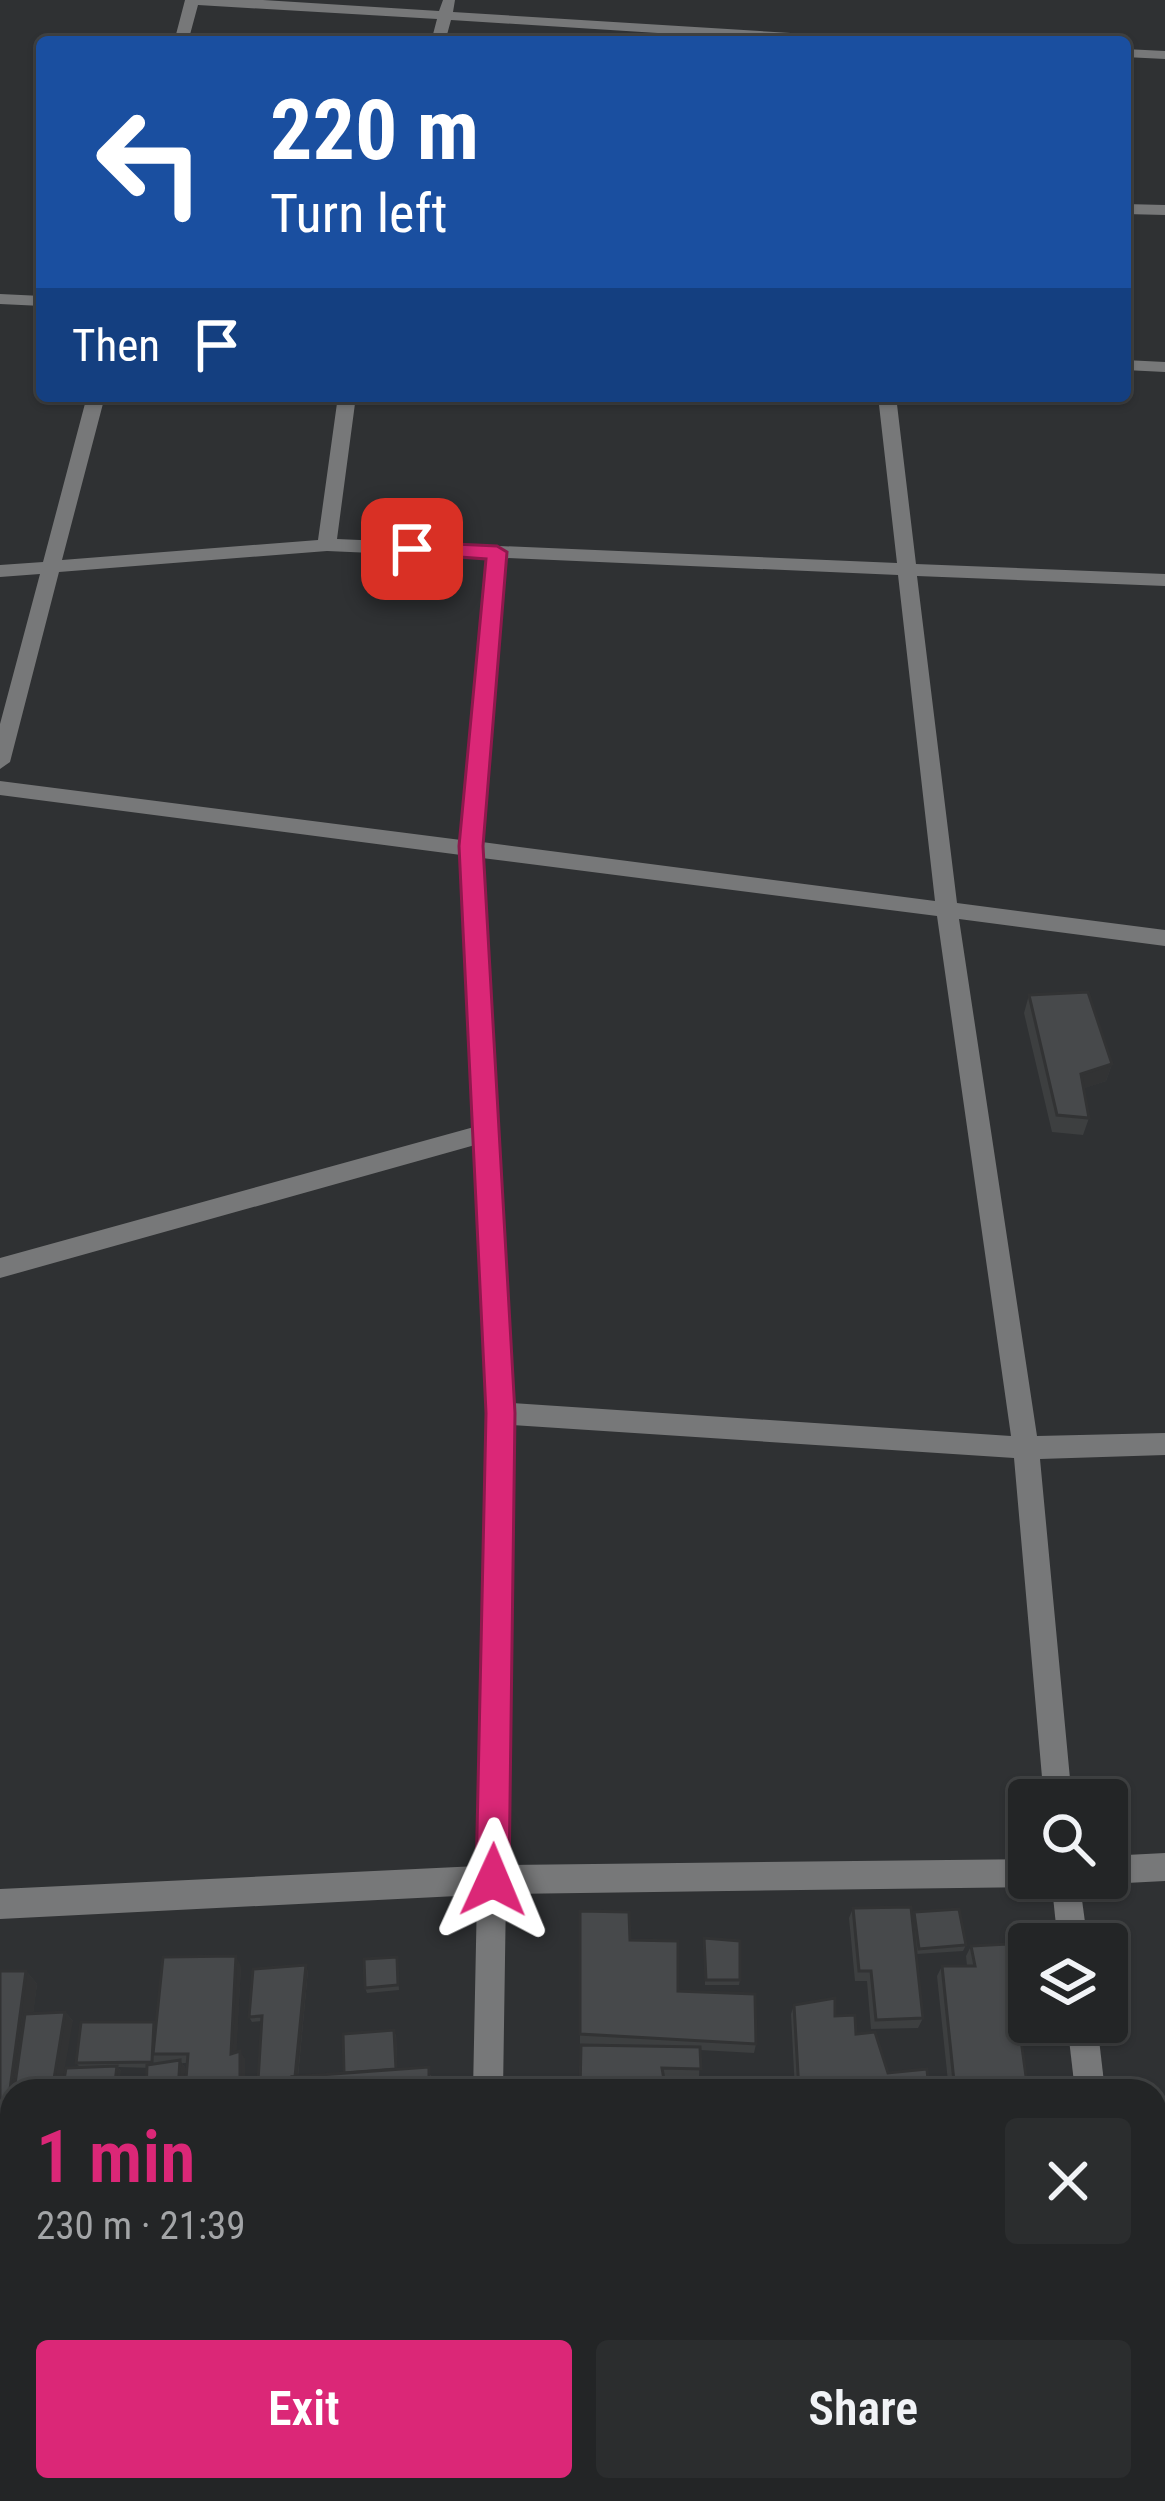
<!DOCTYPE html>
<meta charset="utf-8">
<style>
body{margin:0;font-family:"Roboto Condensed",sans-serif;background:#2b2d2e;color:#f1f3f6;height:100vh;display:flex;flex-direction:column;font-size:45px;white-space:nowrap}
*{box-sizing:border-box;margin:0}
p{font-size:39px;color:#a3a5a7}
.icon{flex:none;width:66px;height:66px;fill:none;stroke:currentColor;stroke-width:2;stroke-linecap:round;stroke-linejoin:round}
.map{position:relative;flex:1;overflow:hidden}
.side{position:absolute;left:0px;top:2079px;width:1167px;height:423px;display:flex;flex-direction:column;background:#232526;border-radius:36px 36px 0 0;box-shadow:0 3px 9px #0004,0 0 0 3px #404243}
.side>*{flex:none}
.guide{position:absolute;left:36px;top:36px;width:1095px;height:366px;border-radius:12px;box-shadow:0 3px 9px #0004,0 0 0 3px #404243;background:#1a4fa0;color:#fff;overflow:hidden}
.controls{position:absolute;left:1008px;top:1779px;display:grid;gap:24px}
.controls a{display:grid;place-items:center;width:120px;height:120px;border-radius:12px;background:#232526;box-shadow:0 3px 9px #0004,0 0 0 3px #404243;font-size:60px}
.pin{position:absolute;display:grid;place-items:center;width:102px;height:102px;color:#fff;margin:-51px;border-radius:24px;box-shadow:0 6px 18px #0006}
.me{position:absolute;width:132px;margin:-66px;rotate:1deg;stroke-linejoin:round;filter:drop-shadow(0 0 9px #0008)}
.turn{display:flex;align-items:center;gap:42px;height:252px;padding:0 36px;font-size:54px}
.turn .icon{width:156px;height:156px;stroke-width:2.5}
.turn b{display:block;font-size:84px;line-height:102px}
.then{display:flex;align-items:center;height:114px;padding:0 36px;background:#0003;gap:24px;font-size:45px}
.round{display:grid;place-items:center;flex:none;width:126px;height:126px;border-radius:12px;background:#2b2d2e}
.overview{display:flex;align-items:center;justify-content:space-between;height:204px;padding:0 36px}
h1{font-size:72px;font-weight:600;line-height:90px;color:#db2777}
.cta{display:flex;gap:24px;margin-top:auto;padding:24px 36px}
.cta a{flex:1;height:138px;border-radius:12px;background:#db2777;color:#fff;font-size:48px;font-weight:600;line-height:138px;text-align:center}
.cta a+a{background:#2b2d2e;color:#f1f3f6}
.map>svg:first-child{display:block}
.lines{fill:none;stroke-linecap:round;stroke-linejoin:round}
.minor{fill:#777879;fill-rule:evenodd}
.wall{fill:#3d3f40}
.shaded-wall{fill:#323334}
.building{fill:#47494b;stroke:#323334;stroke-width:3}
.route{fill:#db2777;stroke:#8e194d;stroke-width:3}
</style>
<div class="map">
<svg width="1165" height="2501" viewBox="0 0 1165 2501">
<rect width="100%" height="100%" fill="#2f3133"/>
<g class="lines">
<!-- minor -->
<g class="minor">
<path d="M185,0H263L439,11L443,0H455L453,12L872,38L879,42H801L451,20L445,42H431L437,19L198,5L188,42H174Z"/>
<path d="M1125,49L1165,51V59L1125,57Z"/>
<path d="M1125,204L1165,205V215L1125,214Z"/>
<path d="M0,294L42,296V306L0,304Z"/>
<path d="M1125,360L1165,362V372L1125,370Z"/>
<path d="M87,396H105L62,560L318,540L338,396H356L337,539L897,563L878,396H896L916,564L1165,574V586L917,576L957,903L1165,930V946L959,919L1037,1436L1165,1433V1455L1040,1459L1072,1800H1044L1014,1458L512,1425L506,1865L1029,1859V1878H1041L1039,1883L1029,1887L506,1894L503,2091H473L477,1895L0,1919V1889L478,1866L487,1413L475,1145L0,1278V1258L474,1127L461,855L0,795V781L461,840L487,558L327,551L59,572L10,762L0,769V724L40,574L0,577V565L43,562ZM506,558L898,575L935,901L482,842ZM482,858L937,916L1011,1436L512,1403Z"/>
<path d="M1165,1853V1881L1107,1884L1096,1878H1107V1856Z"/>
<path d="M1051,1878H1079L1088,1944H1058Z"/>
<path d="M1067,2022H1097L1105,2091H1075Z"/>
<path d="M1155,2457H1165V2491L1153,2490Z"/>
<path d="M98,2490H256L251,2501H93Z"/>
<rect x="455" y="2490" width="34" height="11"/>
<path d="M1119,2490H1153L1155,2501H1121Z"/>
</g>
</g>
<!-- wall -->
<g class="wall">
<path d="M1029,995L1112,1064L1106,1081L1084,1088L1089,1118L1083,1135L1052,1132L1024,1013Z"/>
<path d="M853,1908L912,1917L914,1912L966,1945L963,1951L917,1954L913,1927L923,2018L918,2028L871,2029L867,1981H855L849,1918Z"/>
<path d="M580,1911L630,1940L678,1991L756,2044L754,2053L700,2050L699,2078L663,2077L618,2046L580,2044Z"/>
<path d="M704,1938L740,1980L739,1985H705Z"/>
<path d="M971,1946L1028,2091H949L937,1976L942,1966H967L966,1956Z"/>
<path d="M397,1957L399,1990L367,1993L365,1988Z"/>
<path d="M241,1966L236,2052L245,2059V2091H185L187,2063H182L186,2069L118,2067L121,2071L80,2067L76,2063L154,2022L156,2025Z"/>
<path d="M308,1970L298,2077L344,2073L396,2034L397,2069L431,2075V2091H291L292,2086H261L258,2081L262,2021L252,2022L249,2017Z"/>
<path d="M0,1971H26L37,1984L33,2013L65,2012L73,2021L12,2091V2180L3,2172L6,2145H0Z"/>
<path d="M794,2005L835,2016L856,2034L888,2073L929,2091H795L791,2014Z"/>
<path d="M0,2238L12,2240V2352L0,2349V2323L8,2292L0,2291Z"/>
</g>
<!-- shaded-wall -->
<g class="shaded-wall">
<path d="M1112,1064L1106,1081L1076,1091L1081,1074Z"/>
<path d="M236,1956L241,1966L236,2063L231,2054Z"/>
<path d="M306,1965L308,1970L297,2086L294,2081Z"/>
<path d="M26,1971L37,1984L23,2091H12V2141L4,2134Z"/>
<path d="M65,2012L73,2021L61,2091H52Z"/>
<path d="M240,2051L245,2059V2091H240Z"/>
<path d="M180,2060L186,2069L184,2091H178Z"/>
<path d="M117,2066L121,2071L118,2091H114Z"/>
</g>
<!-- building -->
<g class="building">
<path d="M1088,992L1112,1064L1081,1074L1089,1118L1057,1115L1029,995Z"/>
<path d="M911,1907L923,2018L876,2020L871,1971H859L853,1908Z"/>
<path d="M959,1909L966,1945L919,1949L914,1912Z"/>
<path d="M580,1911L629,1912L630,1940L678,1941V1991L755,1994L756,2044L580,2034Z"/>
<path d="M704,1938L740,1941V1980H706Z"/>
<path d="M1008,1944L1028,2091H955L942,1966H975L971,1946Z"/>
<path d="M236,1956L231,2054L240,2051V2091H185L188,2054H153L163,1957Z"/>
<path d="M397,1957L398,1985L365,1988L364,1959Z"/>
<path d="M306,1965L295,2077H292V2081H258L262,2016L249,2017L253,1969Z"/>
<path d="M0,1971H26L4,2134H0Z"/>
<path d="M835,1998V2016L855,2015L856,2034L875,2032L888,2073L927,2069L929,2091H799L794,2005Z"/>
<path d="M65,2012L52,2091H14L25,2014Z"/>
<path d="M81,2022H154L152,2062L76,2063Z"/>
<path d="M394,2030L396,2069L344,2073L343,2034Z"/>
<path d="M581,2045L700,2047L701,2069L662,2068L666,2091H580Z"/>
<path d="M180,2060L178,2091H146L147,2065Z"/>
<path d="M117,2066L114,2091H62L66,2068Z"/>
<path d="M429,2067V2091H291L292,2077Z"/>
<path d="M12,2107V2172H3Z"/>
<path d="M0,2238L12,2240V2348L0,2346V2323L9,2288L0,2286Z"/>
<path d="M0,2362L12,2363V2473L0,2474Z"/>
</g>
<!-- route -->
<path class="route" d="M412,542L497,546L507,552L483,846L515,1413L509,1880L505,1891L493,1896L481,1891L476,1880L486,1413L459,846L486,559L404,553V544Z"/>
</svg>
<div class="controls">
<a><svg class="icon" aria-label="search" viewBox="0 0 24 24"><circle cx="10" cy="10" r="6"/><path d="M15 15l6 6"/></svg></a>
<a><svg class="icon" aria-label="layers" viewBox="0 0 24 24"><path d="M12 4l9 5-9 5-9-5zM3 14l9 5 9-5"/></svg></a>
</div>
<div class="pin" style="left:412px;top:549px;background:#d93025"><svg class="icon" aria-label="arrive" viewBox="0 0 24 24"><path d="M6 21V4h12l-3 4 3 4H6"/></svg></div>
<svg class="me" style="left:493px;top:1880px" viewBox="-20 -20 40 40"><path d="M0-17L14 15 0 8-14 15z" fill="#db2777" stroke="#fff" stroke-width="4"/></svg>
<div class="guide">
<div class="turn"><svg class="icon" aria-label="left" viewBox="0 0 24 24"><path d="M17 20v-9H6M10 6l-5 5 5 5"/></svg><div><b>220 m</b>Turn left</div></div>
<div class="then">Then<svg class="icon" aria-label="arrive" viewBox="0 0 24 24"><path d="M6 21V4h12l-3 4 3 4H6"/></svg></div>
</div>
<section class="side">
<div class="overview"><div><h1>1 min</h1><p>230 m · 21:39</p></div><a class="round"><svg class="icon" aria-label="close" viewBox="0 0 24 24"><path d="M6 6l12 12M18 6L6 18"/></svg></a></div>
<div class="cta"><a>Exit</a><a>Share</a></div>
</section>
</div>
